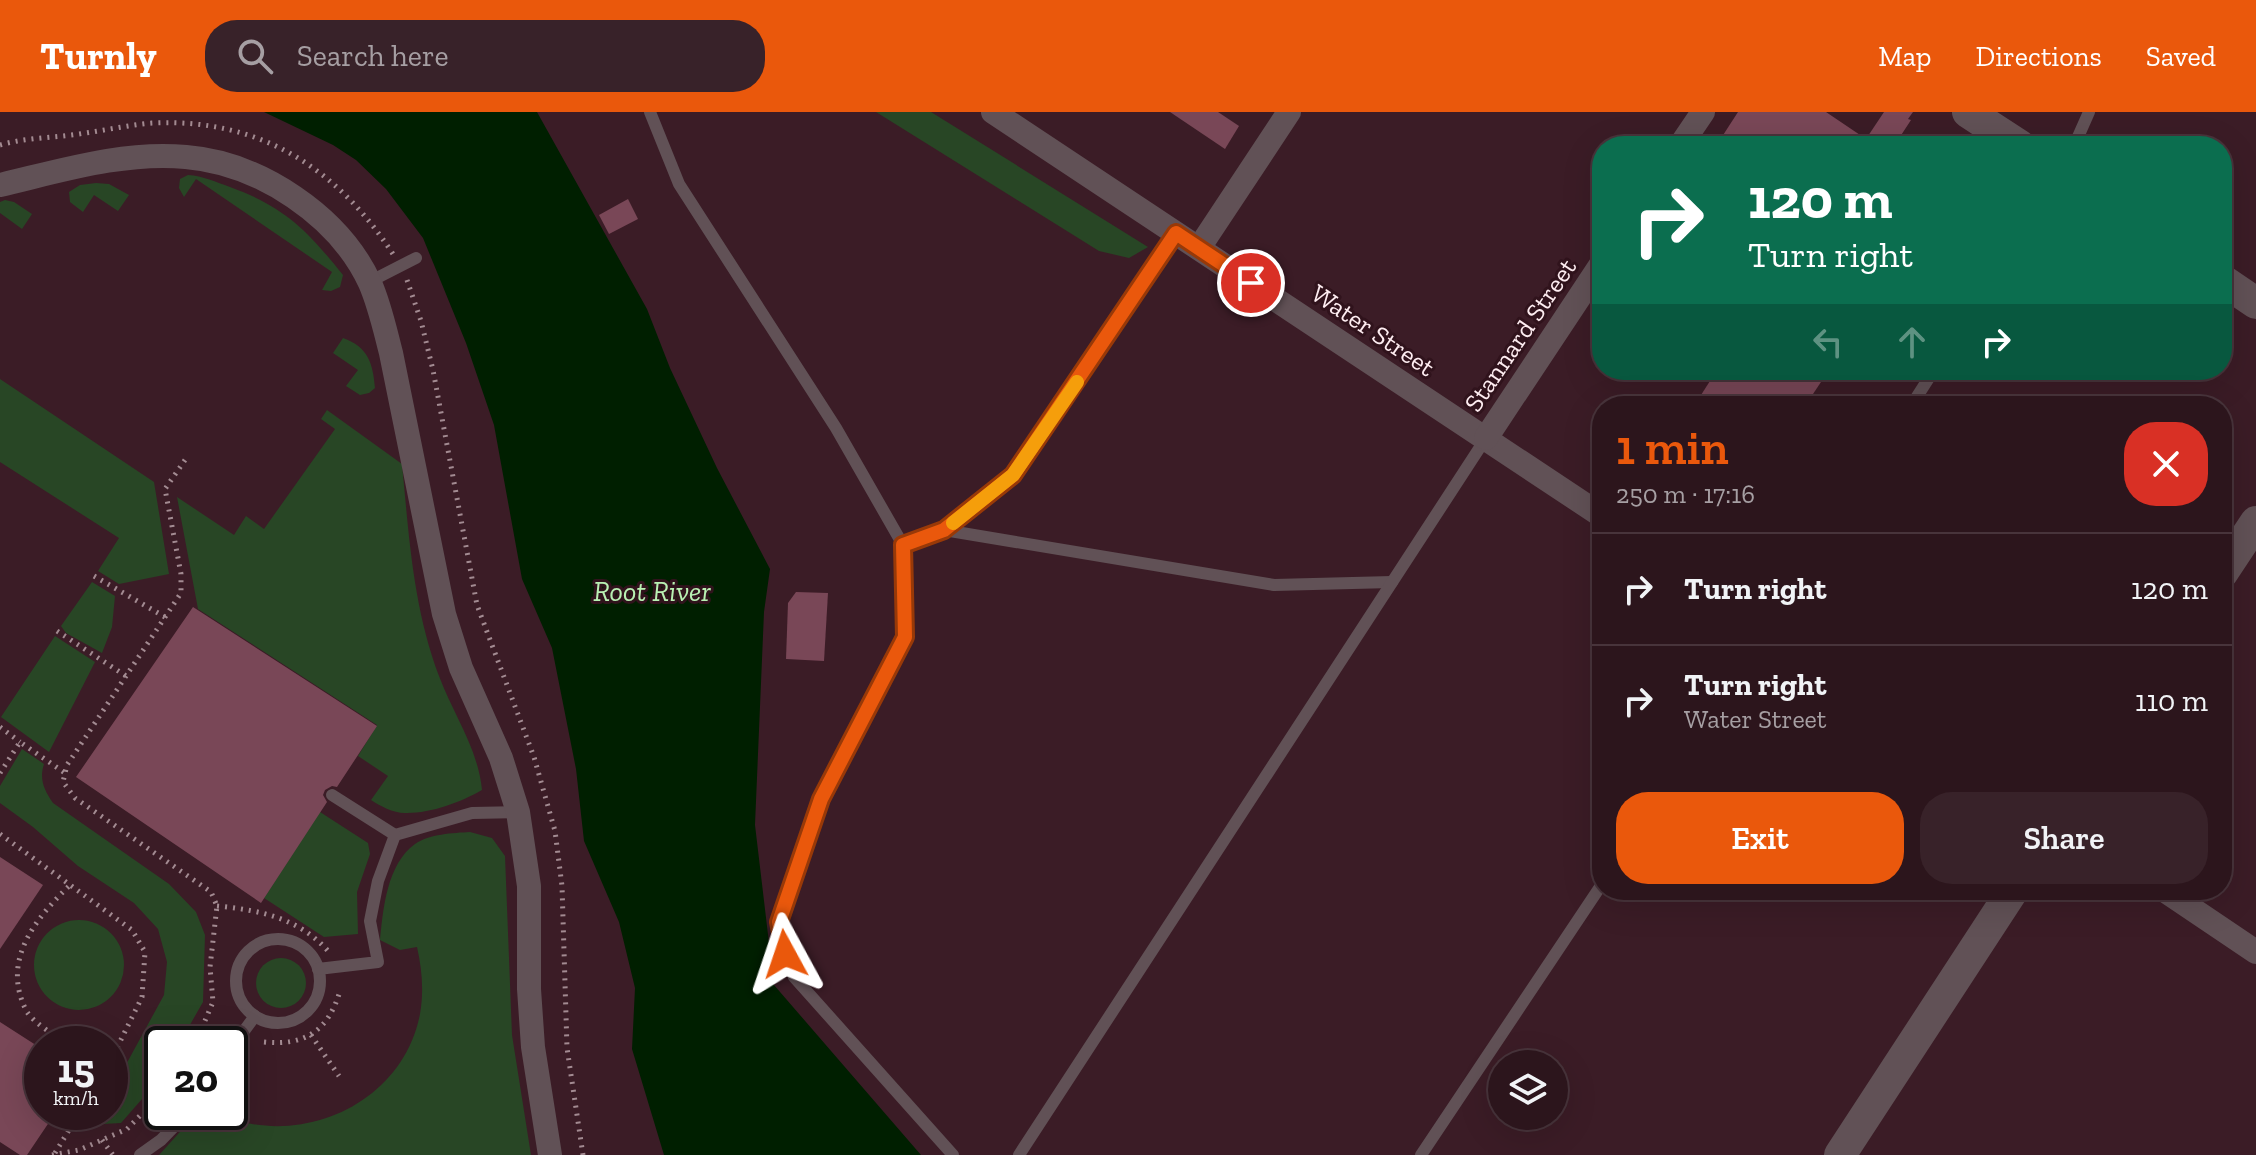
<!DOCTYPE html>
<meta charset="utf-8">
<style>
body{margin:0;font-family:"Zilla Slab",serif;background:#382229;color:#f1f3f6;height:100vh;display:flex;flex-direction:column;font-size:30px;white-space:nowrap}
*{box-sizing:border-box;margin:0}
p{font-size:26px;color:#a69fa3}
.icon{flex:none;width:44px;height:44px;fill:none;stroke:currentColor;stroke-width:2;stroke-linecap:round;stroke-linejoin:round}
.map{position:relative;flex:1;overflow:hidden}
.side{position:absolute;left:1592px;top:284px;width:640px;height:504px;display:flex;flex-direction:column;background:#2c151c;border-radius:32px;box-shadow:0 8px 32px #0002,0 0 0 2px #48343b}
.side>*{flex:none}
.guide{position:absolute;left:1592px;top:24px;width:640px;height:244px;border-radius:32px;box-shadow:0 8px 32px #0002,0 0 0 2px #48343b;background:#0b6e4f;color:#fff;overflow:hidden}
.fabs{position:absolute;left:1488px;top:938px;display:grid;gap:16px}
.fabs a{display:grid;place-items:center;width:80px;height:80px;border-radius:50%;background:#2c151c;box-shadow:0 8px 32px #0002,0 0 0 2px #48343b;font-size:40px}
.speed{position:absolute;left:24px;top:914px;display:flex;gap:16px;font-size:40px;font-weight:700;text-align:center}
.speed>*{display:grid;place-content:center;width:104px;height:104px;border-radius:50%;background:#2c151c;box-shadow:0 8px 32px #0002,0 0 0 2px #48343b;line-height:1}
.speed small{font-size:20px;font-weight:400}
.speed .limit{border:4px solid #111;border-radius:12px;background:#fff;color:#111}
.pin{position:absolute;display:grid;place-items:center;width:68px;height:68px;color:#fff;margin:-34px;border:4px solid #fff;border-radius:50%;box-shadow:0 2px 8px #0007}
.me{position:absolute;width:88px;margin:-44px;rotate:355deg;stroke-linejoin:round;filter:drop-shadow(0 0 6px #0008)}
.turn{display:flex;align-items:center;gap:28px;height:168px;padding:0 24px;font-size:36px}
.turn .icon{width:104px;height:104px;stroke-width:2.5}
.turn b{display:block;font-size:56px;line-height:68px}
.lanes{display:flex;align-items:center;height:76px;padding:0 24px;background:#0003;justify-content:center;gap:40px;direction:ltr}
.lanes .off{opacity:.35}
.round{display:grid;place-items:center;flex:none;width:84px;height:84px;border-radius:32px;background:#382229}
.overview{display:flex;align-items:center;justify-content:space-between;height:136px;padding:0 24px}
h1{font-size:48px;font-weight:600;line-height:60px;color:#ea580c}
.button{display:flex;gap:16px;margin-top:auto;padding:16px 24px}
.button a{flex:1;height:92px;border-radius:32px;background:#ea580c;color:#fff;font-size:32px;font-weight:600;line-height:92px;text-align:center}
.button a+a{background:#382229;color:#f1f3f6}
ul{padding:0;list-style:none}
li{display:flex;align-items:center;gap:24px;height:112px;padding:0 24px;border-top:2px solid #48343b}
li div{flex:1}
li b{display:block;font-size:30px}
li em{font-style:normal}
header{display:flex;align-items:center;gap:48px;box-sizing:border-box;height:112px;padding:0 40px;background:#ea580c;color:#fff}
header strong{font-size:38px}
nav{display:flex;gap:44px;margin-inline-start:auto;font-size:28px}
.search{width:560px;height:72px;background:#382229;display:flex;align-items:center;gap:20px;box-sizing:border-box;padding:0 28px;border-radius:32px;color:#a69fa3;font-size:30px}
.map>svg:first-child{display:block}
.green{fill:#284625}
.water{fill:#001f00}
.building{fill:#794757}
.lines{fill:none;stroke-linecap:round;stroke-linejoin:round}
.path{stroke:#a38b92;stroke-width:5;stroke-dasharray:2 6;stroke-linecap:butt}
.service{stroke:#615156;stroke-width:12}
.minor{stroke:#615156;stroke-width:24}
.tertiary{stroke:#615156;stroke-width:32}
.route-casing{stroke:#983908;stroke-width:20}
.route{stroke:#ea580c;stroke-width:14}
.slow{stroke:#f59e0b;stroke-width:14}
.labels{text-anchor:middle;stroke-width:6;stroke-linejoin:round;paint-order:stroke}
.street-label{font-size:26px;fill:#feedf1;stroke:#30131c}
.water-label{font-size:28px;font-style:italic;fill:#b9f1b3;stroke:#30131c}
</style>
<header>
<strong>Turnly</strong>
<div class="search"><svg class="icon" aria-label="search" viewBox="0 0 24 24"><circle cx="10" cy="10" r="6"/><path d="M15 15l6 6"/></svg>Search here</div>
<nav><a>Map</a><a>Directions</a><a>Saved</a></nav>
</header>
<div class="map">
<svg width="2256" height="1043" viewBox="0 0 2256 1043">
<rect width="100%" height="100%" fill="#3b1c26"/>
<!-- green -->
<g class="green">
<path d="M876,0H931L1148,135L1129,146L1099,139Z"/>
<path d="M188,63C203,64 216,70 230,75C285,95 307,118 343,163L340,175L331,179L322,178L332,160L196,67L184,85L179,76L180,67Z"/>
<path d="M96,71L109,72L129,83L118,99L94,83L83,100L70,90L69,80L80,73Z"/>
<path d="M5,88L14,90L32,102L22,117L0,101V90Z"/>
<path d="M343,226C368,235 373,251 375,276L369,281L360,283L346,274L358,258L333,241Z"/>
<path d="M0,267L154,370L169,462L119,472L98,459L119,426L0,350Z"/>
<path d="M327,298L402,352C409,424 413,495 439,564C453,602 478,636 482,678C461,690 432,701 407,701C395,702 380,694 371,688L388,664L358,644L377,613L198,497L177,385L234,423L246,404L264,417L335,317L321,307Z"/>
<path d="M92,470L115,484L112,515L102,541L66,521L61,514Z"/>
<path d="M55,524L95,550L49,640L1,605Z"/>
<path d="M22,637L44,652C39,667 44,678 53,691L169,772L196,800L205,823L203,890L179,932H162V958L142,987L121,1011L103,1012L100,1000H110V973L123,958L164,883L167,850L158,817L134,791L78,754L33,715L0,691V674Z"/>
<path d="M320,700L368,731L370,742L357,780L358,822L324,825L264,786Z"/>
<path d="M470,720L492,726L505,744L512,923L531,1043H159L198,1000H230V981L243,991L238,1009C316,1030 404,985 420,902C424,879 422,857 417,835L400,838L380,828C383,797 387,752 415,732C429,722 453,721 470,720Z"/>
<circle cx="79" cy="853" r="45"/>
<circle cx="281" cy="871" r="25"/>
</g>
<!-- water -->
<path class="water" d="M264,0H537L647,197L670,256L717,356L770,457L764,500L755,713L774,873L921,1043H664L632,937L635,876L619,810L584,729L576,657L552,536L522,467L494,313L466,231L423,126L386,77L356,48L333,33Z"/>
<!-- building -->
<g class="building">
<path d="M1170,0H1218L1239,14L1225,37Z"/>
<path d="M1738,0H1826L1866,27L1884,0H1913L1908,7L1911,8L1894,34H1716Z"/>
<path d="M628,87L638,107L609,122L599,103Z"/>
<path d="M1717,258H1829L1805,294H1694Z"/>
<path d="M796,480L828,481L824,549L786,547L788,491Z"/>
<path d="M193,495L377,614L337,675L332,674L325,678L323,683L327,690L261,791L76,665Z"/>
<path d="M0,745L43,773L0,837Z"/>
<path d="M0,910L42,937V1000H56L27,1043H20L0,1030Z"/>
</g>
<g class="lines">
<!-- path -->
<g class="path">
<path d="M0,33C28,25 57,26 85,21C107,18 129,13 152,11C259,6 336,55 393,142"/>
<path d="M407,168L421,209L433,258L477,493L534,645L555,719L562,774L567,936L583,1043"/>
<path d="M185,348L165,377L181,462V481L67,653L63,670L75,686L211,780L217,794L210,855L213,890L195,932"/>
<path d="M94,464L165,505"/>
<path d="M57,519L126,564"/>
<path d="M0,615L20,630"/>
<path d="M0,661L20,630L65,661"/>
<path d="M0,722L132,818L145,840L142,885L110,950"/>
<path d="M217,794C259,798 299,806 328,839"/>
<path d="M311,923L339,964"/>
<path d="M264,930C305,934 328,919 340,879"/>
<path d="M66,932C54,922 36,913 27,900C0,849 35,807 71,772"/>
<path d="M102,1028L113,1043"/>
<path d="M55,1041L80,1000"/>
<path d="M52,1043L79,1038L127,1017L162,981"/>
</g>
<!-- service -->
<g class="service">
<path d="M650,0L679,72L836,316L903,433L905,525L821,687L779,810L785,842L794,865L953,1043"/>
<path d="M2074,34L2089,0"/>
<path d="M369,170L416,146"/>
<path d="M1911,294L1934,258"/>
<path d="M944,418L1274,473L1392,470"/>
<path d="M903,433L944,418L1013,363L1176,121"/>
<path d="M395,723L472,701L518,700"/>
<circle cx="278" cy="869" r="42"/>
<path d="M318,857L378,850L370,809L378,769L395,723L332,683"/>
<path d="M230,938L255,904"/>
<path d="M140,1043L161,1028L188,1000"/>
<path d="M1019,1043L1486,326"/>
<path d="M1421,1043L1602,772"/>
</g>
<!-- minor -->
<g class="minor">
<path d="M993,0L1602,404"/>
<path d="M1680,34L1703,0"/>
<path d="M0,73C60,59 124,39 186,45C260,51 339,104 370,171C380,194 385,218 391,241L444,502L461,556L501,646L518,700L529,774V877L533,935L550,1043"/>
<path d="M1199,136L1289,0"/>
<path d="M1486,326L1602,151"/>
<path d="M2164,778L2256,840"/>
</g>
<!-- tertiary -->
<g class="tertiary">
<path d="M1968,0L2020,34"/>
<path d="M2222,168L2256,191"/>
<path d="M2222,461L2256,410"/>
<path d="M1840,1043L2013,778"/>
</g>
</g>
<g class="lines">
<!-- route casing -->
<g class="route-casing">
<path id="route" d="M785,842L779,810L821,687L905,525L903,433L944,418L1013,363L1176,121L1251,171"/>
</g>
<!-- route -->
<use href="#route" class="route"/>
<!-- slow -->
<path class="slow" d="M953,411L1013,363L1077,270"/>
</g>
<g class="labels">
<!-- street labels -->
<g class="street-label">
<text transform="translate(1373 218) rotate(34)" y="9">Water Street</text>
<text transform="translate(1520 223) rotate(-56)" y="9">Stannard Street</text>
</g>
<!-- water labels -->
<g class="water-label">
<text x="652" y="489">Root River</text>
</g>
</g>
</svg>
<div class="fabs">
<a><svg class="icon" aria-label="layers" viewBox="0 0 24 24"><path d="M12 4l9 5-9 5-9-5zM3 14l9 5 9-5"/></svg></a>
</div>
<div class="speed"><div>15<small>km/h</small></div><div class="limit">20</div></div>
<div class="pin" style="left:1251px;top:171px;background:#d93025"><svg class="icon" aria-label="arrive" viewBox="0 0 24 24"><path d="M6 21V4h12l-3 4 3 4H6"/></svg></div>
<svg class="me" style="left:785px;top:842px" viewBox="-20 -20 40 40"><path d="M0-17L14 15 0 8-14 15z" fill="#ea580c" stroke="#fff" stroke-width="4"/></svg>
<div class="guide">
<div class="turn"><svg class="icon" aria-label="right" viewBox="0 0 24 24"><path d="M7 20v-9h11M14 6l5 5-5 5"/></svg><div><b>120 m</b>Turn right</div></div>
<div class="lanes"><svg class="icon off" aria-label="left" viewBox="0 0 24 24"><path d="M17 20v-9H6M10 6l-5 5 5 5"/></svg><svg class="icon off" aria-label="ahead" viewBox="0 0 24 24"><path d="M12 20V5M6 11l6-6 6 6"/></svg><svg class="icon" aria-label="right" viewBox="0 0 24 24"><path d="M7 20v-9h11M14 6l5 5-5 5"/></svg></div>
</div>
<section class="side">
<div class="overview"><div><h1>1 min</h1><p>250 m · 17:16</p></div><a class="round" style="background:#d93025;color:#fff"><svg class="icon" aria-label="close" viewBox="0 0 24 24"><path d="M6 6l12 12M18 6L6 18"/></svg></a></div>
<ul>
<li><svg class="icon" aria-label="right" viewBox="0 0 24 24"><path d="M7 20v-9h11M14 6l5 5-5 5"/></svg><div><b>Turn right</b></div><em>120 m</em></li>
<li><svg class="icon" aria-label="right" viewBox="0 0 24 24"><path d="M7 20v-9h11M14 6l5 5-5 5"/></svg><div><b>Turn right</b><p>Water Street</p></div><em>110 m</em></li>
</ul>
<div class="button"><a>Exit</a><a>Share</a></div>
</section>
</div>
